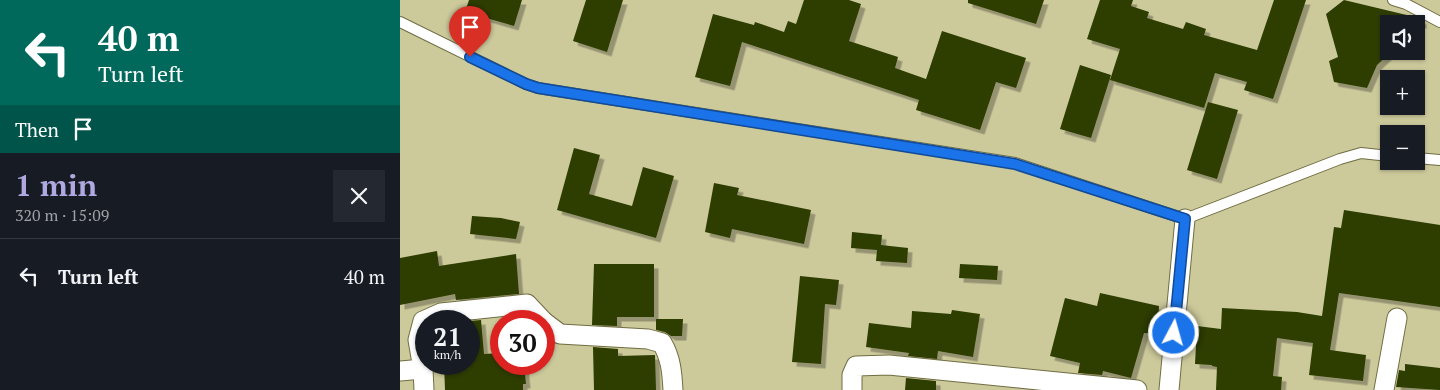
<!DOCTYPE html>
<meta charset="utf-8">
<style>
body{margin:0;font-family:"PT Serif",serif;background:#242831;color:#f1f3f6;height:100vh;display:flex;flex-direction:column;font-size:19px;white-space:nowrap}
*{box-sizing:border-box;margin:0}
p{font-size:16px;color:#9ea1a6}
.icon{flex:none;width:28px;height:28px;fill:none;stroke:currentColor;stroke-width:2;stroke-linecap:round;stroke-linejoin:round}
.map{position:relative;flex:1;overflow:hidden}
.sheet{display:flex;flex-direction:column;background:#171b24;width:400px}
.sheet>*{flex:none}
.guide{background:#00695c;color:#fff;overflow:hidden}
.tools{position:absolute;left:980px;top:15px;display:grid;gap:10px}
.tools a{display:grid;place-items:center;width:45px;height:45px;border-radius:0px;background:#171b24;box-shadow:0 1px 4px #0004;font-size:25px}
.speed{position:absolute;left:15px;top:310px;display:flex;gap:10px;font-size:25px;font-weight:700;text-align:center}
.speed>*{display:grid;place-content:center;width:65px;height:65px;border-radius:50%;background:#171b24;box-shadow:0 1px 4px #0004;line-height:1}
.speed small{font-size:12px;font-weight:400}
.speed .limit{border:8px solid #d22;background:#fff;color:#111}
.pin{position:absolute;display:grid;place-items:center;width:42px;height:42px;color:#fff;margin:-51px -21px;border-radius:50% 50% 50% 0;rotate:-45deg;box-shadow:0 0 5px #0007}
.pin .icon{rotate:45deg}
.me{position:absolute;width:55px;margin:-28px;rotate:6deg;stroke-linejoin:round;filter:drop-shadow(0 0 4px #0008)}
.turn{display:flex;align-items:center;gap:18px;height:105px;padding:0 15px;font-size:22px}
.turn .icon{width:65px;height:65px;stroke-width:2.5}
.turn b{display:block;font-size:35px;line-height:42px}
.then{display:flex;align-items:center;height:48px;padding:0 15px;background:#0003;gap:10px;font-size:19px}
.round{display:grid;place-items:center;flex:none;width:52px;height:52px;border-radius:0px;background:#242831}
.overview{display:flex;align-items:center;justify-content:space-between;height:85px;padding:0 15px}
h1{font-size:30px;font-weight:700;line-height:38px;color:#b0a9e1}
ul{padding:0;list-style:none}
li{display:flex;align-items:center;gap:15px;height:75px;padding:0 15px;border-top:1px solid #363941}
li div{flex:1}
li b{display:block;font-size:19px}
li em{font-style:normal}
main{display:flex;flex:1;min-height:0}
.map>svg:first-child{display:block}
.building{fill:#2d3d03;filter:url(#shadow)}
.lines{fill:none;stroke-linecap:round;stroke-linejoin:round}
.lane-casing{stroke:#706d42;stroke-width:12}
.street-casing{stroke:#706d42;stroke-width:21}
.lane{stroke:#fff;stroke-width:10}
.street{stroke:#fff;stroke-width:19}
.route-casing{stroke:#114b97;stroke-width:12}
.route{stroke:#1a73e8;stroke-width:9}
</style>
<main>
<section class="sheet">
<div class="guide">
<div class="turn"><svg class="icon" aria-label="left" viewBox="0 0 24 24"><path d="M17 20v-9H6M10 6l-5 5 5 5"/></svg><div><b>40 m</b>Turn left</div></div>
<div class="then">Then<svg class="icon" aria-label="arrive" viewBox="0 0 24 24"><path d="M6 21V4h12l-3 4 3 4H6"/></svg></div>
</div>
<div class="overview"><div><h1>1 min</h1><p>320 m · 15:09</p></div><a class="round"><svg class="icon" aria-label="close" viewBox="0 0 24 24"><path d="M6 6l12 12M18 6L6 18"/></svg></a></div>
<ul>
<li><svg class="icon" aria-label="left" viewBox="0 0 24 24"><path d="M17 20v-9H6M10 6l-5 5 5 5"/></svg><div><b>Turn left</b></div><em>40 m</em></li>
</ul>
</section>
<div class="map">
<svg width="1040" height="390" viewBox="0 0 1040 390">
<defs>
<filter id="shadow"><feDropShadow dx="4.5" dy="4.5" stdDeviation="0" flood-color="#0004"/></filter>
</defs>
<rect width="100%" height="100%" fill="#ccc99b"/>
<!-- building -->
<g class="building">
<path d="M69,0H122L114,26L65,12Z"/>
<path d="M186,0H223L207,52L173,41Z"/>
<path d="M404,0H449L461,4L449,41L498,57L495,68L526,79L542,31L626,58L616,88L596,82L580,130L516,110L519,100L342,42L330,86L295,77L313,14L354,25L355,22L384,32L388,21L396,24Z"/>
<path d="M568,0H644L636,24L568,3Z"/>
<path d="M700,0H733L731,6L749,12L747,18L783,29L786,22L806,29L804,35L857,50L874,0H906L873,99L844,90L847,82L815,73L804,108L710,80L720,49L687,39Z"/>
<path d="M944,0L1015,17L1022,20V24H989V54L977,65L967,88L934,82L929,61L938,57L926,14Z"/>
<path d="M680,65L711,75L691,138L660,129Z"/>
<path d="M808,102L838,110L817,179L787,170Z"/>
<path d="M174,148L200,155L189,194L232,206L243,167L274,176L256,238L157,210Z"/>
<path d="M314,183L339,188L337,195L411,210L404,244L332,229L330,238L305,232Z"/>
<path d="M944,210L1040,225V307L939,293L930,350L966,355L963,381L909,375L913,343L877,338L873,376L882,377L881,390H816L817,367L812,366V365L795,364L797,326L821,329L822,308L897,312L922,316L934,227L941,228Z"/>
<path d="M72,216L101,218L120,222L116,239L70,234Z"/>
<path d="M452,232L482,235L481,245L508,248L507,263L476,261L477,250L451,248Z"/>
<path d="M37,251L39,266L116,254L119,294L56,300L55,294L0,305V258Z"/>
<path d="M194,264H254V317H217V326L192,325Z"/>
<path d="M560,264L598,266L597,280L559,278Z"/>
<path d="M400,276L439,280L436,305L425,304L421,364L392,362Z"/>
<path d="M700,293L759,306L757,334L744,333L731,378L703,371L702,375L678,373L680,363L650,356L665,298L697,306Z"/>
<path d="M552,310L580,314L573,357L538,351L537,359L508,356L509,353L466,347L469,323L511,328L512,311L551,314Z"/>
<path d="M256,319H283L282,336H271L265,332L256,330Z"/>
<path d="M81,320L84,354L101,353V364H124L126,384H123V390H45L44,364H70L69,321Z"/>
<path d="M193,347L218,349V356L255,355L256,390H194Z"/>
<path d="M1005,364L1040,368V390L996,387L999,370L1005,371Z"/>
<path d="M506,378L536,381V390H505Z"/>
</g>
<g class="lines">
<!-- lane casing -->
<g class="lane-casing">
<g id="lane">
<path d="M993,0L1006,4L1040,22"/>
<path d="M0,22L126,84L138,88L615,163L785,219L940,159L961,153L989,156"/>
<path d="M1016,158L1040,160"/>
</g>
</g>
<!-- street casing -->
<g class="street-casing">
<g id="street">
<path d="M144,322L160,334L248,339L262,343C271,358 272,373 273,390"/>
<path d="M0,371L23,369"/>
<path d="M24,390L23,369L18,340L23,321L41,313L127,304L143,321"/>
<path d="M452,390V375L456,366L489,365L737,390"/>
<path d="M769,390L785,219"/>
<path d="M984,390L997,318"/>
</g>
</g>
<!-- lane -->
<use href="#lane" class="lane"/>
<!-- street -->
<use href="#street" class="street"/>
</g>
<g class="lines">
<!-- route casing -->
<g class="route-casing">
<path id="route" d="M70,57L126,84L138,88L615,164L785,219L774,333"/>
</g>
<!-- route -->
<use href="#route" class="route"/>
</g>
</svg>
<div class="tools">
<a><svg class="icon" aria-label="sound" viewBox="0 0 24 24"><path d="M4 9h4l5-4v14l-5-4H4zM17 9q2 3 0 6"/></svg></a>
<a>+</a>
<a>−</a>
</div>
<div class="speed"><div>21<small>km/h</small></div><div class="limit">30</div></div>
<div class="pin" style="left:70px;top:57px;background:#d93025"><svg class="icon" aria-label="arrive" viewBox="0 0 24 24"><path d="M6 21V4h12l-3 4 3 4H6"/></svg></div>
<svg class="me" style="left:774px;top:333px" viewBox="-20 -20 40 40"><circle r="17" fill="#1a73e8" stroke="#fff" stroke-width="3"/><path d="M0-11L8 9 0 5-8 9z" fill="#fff"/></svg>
</div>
</main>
